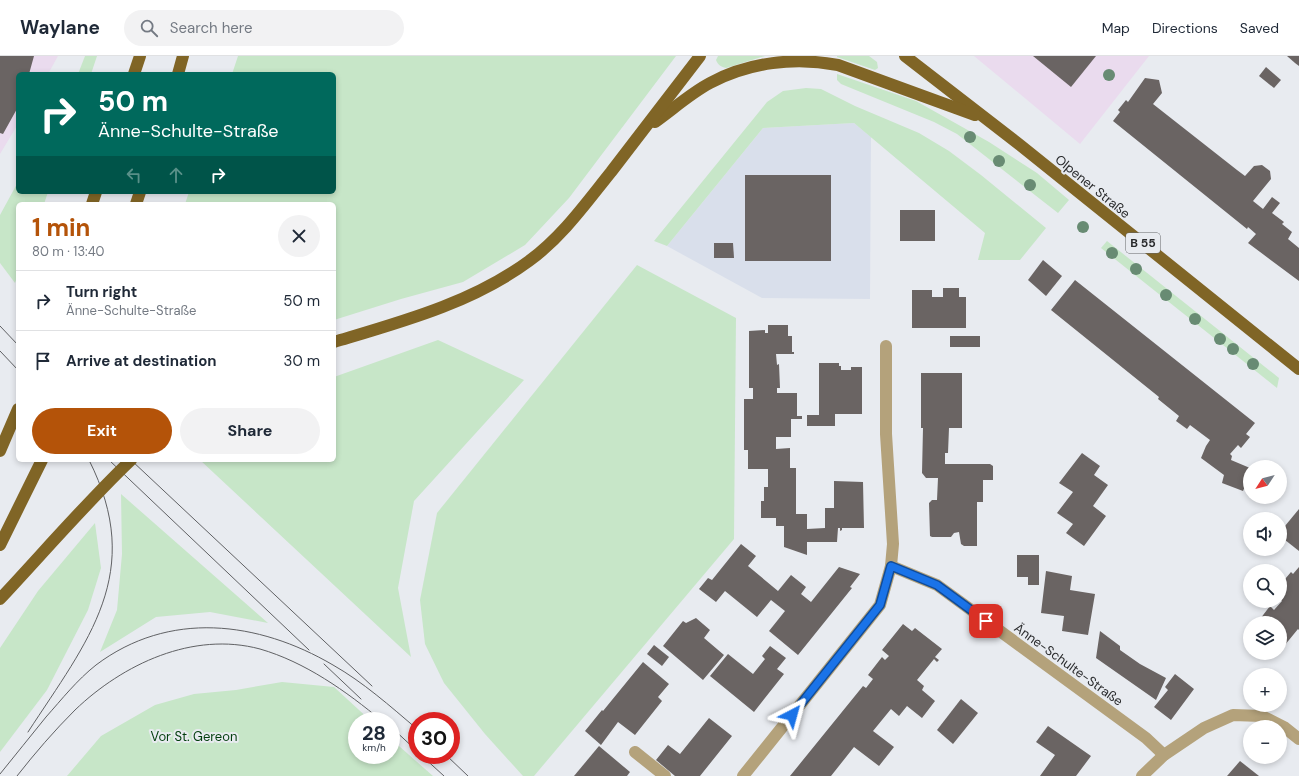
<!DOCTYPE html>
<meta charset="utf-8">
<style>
body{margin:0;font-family:"DM Sans",sans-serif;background:#f2f2f3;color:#1f2937;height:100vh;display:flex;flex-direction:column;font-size:15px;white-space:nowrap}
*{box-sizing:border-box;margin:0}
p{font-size:13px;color:#747a83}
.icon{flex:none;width:22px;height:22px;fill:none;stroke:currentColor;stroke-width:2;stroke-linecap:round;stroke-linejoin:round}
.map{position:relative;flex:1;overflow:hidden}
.drawer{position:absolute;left:16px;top:146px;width:320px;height:260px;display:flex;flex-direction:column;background:#fff;border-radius:6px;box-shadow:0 2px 6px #0003}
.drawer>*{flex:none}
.hud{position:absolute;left:16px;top:16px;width:320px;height:122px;border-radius:6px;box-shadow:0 2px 6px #0003;background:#00695c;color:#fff;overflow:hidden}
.needle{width:26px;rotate:234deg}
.controls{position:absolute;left:1243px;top:404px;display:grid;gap:8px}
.controls a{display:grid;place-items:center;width:44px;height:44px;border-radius:50%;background:#fff;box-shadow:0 2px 6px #0003;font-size:20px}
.speed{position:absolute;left:348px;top:656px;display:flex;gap:8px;font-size:20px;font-weight:700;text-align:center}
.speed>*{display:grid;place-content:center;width:52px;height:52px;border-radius:50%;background:#fff;box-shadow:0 2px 6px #0003;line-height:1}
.speed small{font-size:10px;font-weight:400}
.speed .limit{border:6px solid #d22;background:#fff;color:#111}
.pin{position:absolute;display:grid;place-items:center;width:34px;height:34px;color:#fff;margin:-17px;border-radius:8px;box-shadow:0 2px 6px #0006}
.me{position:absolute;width:44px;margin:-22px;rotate:39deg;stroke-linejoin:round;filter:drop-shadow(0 0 3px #0008)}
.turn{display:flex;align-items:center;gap:14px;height:84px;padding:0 16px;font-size:18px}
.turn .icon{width:52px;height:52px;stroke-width:2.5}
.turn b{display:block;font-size:28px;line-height:34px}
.lanes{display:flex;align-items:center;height:38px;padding:0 16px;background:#0003;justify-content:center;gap:20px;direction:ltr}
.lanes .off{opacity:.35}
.round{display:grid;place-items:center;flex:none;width:42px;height:42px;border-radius:21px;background:#f2f2f3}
.summary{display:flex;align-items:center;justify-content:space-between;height:68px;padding:0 16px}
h1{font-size:24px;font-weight:700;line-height:30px;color:#b45309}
.action{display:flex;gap:8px;margin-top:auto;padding:8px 16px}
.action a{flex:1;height:46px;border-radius:24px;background:#b45309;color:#fff;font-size:16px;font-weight:700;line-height:46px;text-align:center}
.action a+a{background:#f2f2f3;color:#1f2937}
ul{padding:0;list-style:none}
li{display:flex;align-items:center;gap:12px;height:60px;padding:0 16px;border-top:1px solid #e0e1e3}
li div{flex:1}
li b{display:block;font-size:15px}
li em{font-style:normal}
header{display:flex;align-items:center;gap:24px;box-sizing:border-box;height:56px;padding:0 20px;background:#fff;border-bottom:1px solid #e0e1e3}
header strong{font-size:19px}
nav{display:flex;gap:22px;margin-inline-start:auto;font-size:14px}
.search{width:280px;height:36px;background:#f2f2f3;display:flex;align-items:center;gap:10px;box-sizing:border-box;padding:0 14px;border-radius:22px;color:#747a83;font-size:15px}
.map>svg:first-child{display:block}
.commercial{fill:#eadbee}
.built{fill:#d9dfeb}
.green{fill:#c7e6c8}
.building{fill:#6a6463}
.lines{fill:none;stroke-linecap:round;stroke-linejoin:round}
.minor{stroke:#b4a27b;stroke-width:12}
.major{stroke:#806526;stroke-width:12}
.tram{stroke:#606164;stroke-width:1}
.major-bridge{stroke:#806526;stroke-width:12}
.tree{fill:#688b73}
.route-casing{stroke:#114b97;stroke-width:10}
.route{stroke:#1a73e8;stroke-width:7}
.labels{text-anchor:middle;stroke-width:4;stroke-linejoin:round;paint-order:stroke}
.shield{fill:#e8ebf0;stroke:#626467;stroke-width:1}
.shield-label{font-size:12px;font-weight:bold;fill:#292a2c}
.street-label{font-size:13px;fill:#292a2c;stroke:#e8ebf0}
.park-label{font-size:13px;fill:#003d0c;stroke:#e8ebf0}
</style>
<header>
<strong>Waylane</strong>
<div class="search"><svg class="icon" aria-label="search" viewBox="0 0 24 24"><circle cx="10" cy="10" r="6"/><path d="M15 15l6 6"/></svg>Search here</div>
<nav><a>Map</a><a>Directions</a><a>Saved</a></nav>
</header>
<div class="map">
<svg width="1299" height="720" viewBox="0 0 1299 720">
<rect width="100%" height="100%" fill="#e8ebf0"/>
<!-- commercial -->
<g class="commercial">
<path d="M0,0H58L48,18H18V68L0,98Z"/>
<path d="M974,0H1149L1080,88Z"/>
</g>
<!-- built -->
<path class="built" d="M854,67L871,81L870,243L762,242L667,190L763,72Z"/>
<!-- green -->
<g class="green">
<path d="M85,0H97L91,18H78Z"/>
<path d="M238,0H676L569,142L525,189L463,226L401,243L334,264V148H185L189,136H334V18H232Z"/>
<path d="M718,0H765L726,12C721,11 718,9 716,4Z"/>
<path d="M837,0H869L877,6L878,12L875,14L872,13L837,1Z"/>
<path d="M837,18L916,45L989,86L1037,117L1069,144L1058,157L957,78L934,66L841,28L837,24Z"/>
<path d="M806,32L821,33L855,50L919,77L949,95L981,119L1046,172L1020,204H978L985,177L854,67L763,72L667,190L654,185L767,46L783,35Z"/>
<path d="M18,126V136H48L44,148H18V219L15,227L0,207V159Z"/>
<path d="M1107,185L1279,322L1277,332L1101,192Z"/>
<path d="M637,209L736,262L734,483L534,720H523L485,678L444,627L425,588L420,544L437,457Z"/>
<path d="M438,284L524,324L414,445L398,532L411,601L200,404H334V321Z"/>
<path d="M121,438L268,567L210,556L156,561L100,596L117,554L122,498Z"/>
<path d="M95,467L101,512L88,554L47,634L0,696V592L38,535Z"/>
<path d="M282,626L334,631L371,665H357V699H391V683L433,720H67L101,680L155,649L194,638L236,634Z"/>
</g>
<!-- building -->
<g class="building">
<path d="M0,0H34L29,18H18V51L3,78L0,77Z"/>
<path d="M1033,0H1096L1071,31Z"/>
<path d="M1287,0H1299V10L1295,7Z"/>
<path d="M1266,11L1281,24L1274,32L1259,20Z"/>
<path d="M1145,22L1159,24L1162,37L1153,48L1237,114L1245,120L1254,110L1262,109L1270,115L1271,123L1253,145L1263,153L1272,141L1280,147L1272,157L1284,166L1282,168L1292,176L1288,183L1299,192V225L1248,187L1256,178L1248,171L1247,173L1113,65L1120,56L1118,54L1126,44L1128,46Z"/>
<rect x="745" y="119" width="86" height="86"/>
<rect x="900" y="154" width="35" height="31"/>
<path d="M714,187H733L734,202H714Z"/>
<path d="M1043,204L1062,220L1046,240L1028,224Z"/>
<path d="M1075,224L1255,367L1246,378L1250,381L1241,392L1238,389L1230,398L1232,400L1231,404L1250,412V418L1243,435L1222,427L1224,419L1201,402L1206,390L1210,384L1190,369L1187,373L1176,365L1179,360L1158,343L1159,341L1051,254Z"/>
<path d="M943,232H959V241H966V272H912V234H932V241H943Z"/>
<path d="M768,269H788V280H792V296H794V298H776L777,309L779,308L780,332H777V337H797V360H802V363H791V381H776V393L790,392V412H796V458H807V473L825,472V452H834V425L863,426L864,472H842V474L840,475V472H838L837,486H807V499L784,491V470H776V462H761V445H764V431H768V413H748V394H744V343H753V332H749V275L765,274V277H768Z"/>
<rect x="950" y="280" width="30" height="11"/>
<path d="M819,307H839V310H841V314H851V311H862V358H835V370H807V359H819Z"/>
<path d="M921,317H962V372H949L948,397H945V408H990L993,410V424H983V446H977V490H964L961,488L959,476L954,477L951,481H932L930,480L929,447L932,444H937L938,422H926L922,417L923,372H921Z"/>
<path d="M1082,397L1100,410L1094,419L1108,429L1093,450L1106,460L1084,490L1066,477L1073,468L1057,457L1073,436L1059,427Z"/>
<path d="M1299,453V495L1280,480V476Z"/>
<path d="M741,488L756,500L748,510L778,535L791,519L806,531L801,538L811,546L839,511L860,518L850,531L852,532L798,599L769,575L785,555L771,544L757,561L725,535L716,546L699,533L708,522L712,524Z"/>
<path d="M1017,499H1039V529H1028V521H1017Z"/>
<path d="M1299,511V574L1298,573L1280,595V567H1257L1270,550L1274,554L1282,545L1280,543V529L1291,516L1293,518Z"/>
<path d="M1046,515L1072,520L1070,534L1095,538L1088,579L1062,575L1064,560L1041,557Z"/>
<path d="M696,562L710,574L704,582L724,599L703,624L663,590L683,565L686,567Z"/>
<path d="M903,568L912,575L915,572L942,593L935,601L939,604L937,606L934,603L917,624L924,630L922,634L935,645L922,662L907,650L899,660L891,653L873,675L894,691L879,710L854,691L831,720H790L863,630L866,632L873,623L868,619L882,601L885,604L889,600L882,594Z"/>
<path d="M1100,575L1120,590V594L1140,608L1166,622L1156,644L1096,602Z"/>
<path d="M654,589L669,601L662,610L647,598Z"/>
<path d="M770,590L786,602L777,613L784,618L754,656L710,620L728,598L753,618L765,603L762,600Z"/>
<path d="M643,606L669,628L658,641L662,645L635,679L618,666L601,689L585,675L602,654L603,655Z"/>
<path d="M1175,618L1194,633L1171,664L1154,651L1168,634L1165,631Z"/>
<path d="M961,643L978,657L953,688L937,674Z"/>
<path d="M709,662L732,680L700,720H675L656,704L668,689L680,698Z"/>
<path d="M1048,670L1091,700L1076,720H1040L1055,699L1036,686Z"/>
<path d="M599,690L630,716L627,720H574Z"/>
<path d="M1240,705L1259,720H1227Z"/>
</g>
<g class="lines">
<!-- minor -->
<g class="minor">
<path d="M891,510L937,529L1146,682L1164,699"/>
<path d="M635,696L665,720"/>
<path d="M743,720L880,549L891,510L893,488L886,378V290"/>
<path d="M1142,720L1164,699L1204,672L1233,659L1262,660L1284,671L1299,683"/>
</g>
<!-- major -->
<g class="major">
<path d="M905,0L1020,89L1299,313"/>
<path d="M134,18L140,0"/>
<path d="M178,18L183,0"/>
<path d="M655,66C672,54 691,37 710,27C749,6 795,1 838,9L975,59"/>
<path d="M92,148L96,136"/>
<path d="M136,148L140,136"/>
<path d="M334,286C401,266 472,247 529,205C562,181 586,147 611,116C641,77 670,39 700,0"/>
<path d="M0,395L18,353"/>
<path d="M0,489L42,404"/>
</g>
<!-- tram -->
<g class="tram">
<path d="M0,270L18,289"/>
<path d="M0,295L18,314"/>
<path d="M109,404L309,594"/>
<path d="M131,404L372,630"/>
<path d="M324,608L361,643"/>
<path d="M391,671L417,695"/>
<path d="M28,676C88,584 146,517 89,404"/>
<path d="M421,699L444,720"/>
<path d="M446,699L468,720"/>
<path d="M0,718C15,699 31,680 46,661C62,643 77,624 96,609C169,554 258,565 333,609C363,626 390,650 417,673"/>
<path d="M17,720C35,697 54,675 75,654C123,608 193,575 260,593C305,606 346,635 382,665"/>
</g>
<!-- major-bridge -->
<path class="major-bridge" d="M0,543C44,496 85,448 131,404"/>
</g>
<!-- trees -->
<g class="tree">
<circle cx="1109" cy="19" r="6"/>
<circle cx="970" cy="81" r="6"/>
<circle cx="999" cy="105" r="6"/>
<circle cx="1030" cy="129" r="6"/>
<circle cx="1083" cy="171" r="6"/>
<circle cx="1112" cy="197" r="6"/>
<circle cx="1136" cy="213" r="6"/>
<circle cx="1166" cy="239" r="6"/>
<circle cx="1195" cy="263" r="6"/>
<circle cx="1220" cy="283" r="6"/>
<circle cx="1233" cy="293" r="6"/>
<circle cx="1253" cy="308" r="6"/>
</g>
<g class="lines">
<!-- route casing -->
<g class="route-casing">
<path id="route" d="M792,659L880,549L891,510L937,529L986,565"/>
</g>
<!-- route -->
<use href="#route" class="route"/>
</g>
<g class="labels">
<!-- shield labels -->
<rect class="shield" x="1126" y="177" width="34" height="20" rx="3"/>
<g class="shield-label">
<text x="1143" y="191">B 55</text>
</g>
<!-- street labels -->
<g class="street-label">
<text transform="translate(1093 130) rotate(39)" y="5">Olpener Straße</text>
<text transform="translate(1069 608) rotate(36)" y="5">Änne-Schulte-Straße</text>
</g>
<!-- park labels -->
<g class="park-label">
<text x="194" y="685">Vor St. Gereon</text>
</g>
</g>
</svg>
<div class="controls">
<a><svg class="needle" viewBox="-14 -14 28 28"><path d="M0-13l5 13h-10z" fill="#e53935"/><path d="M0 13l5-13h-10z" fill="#747a83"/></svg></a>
<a><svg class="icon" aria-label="sound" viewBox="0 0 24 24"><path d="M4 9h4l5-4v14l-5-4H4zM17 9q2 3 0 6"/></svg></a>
<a><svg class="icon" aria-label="search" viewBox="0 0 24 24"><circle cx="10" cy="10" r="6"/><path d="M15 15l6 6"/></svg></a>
<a><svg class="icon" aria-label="layers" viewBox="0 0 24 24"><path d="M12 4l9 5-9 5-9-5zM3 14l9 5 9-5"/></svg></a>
<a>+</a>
<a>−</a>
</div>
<div class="speed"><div>28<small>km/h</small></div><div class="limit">30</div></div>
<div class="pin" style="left:986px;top:565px;background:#d93025"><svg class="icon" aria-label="arrive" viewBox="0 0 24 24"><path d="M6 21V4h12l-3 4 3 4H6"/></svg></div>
<svg class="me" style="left:792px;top:659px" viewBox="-20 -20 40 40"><path d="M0-17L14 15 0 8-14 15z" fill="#1a73e8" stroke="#fff" stroke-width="4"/></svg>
<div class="hud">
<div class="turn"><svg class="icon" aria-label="right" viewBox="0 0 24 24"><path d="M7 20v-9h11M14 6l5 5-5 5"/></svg><div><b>50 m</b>Änne-Schulte-Straße</div></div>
<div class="lanes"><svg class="icon off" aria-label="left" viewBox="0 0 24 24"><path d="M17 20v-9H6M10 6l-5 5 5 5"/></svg><svg class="icon off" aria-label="ahead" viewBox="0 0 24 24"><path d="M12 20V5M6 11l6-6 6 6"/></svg><svg class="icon" aria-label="right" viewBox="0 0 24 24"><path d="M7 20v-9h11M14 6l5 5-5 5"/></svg></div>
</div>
<section class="drawer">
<div class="summary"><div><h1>1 min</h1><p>80 m · 13:40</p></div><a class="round"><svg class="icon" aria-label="close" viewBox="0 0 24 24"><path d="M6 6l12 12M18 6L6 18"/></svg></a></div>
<ul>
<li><svg class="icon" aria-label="right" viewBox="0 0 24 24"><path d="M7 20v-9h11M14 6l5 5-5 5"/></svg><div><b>Turn right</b><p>Änne-Schulte-Straße</p></div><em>50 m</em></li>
<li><svg class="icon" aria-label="arrive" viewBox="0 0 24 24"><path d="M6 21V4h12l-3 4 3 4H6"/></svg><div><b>Arrive at destination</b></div><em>30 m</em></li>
</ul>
<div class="action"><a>Exit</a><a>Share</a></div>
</section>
</div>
